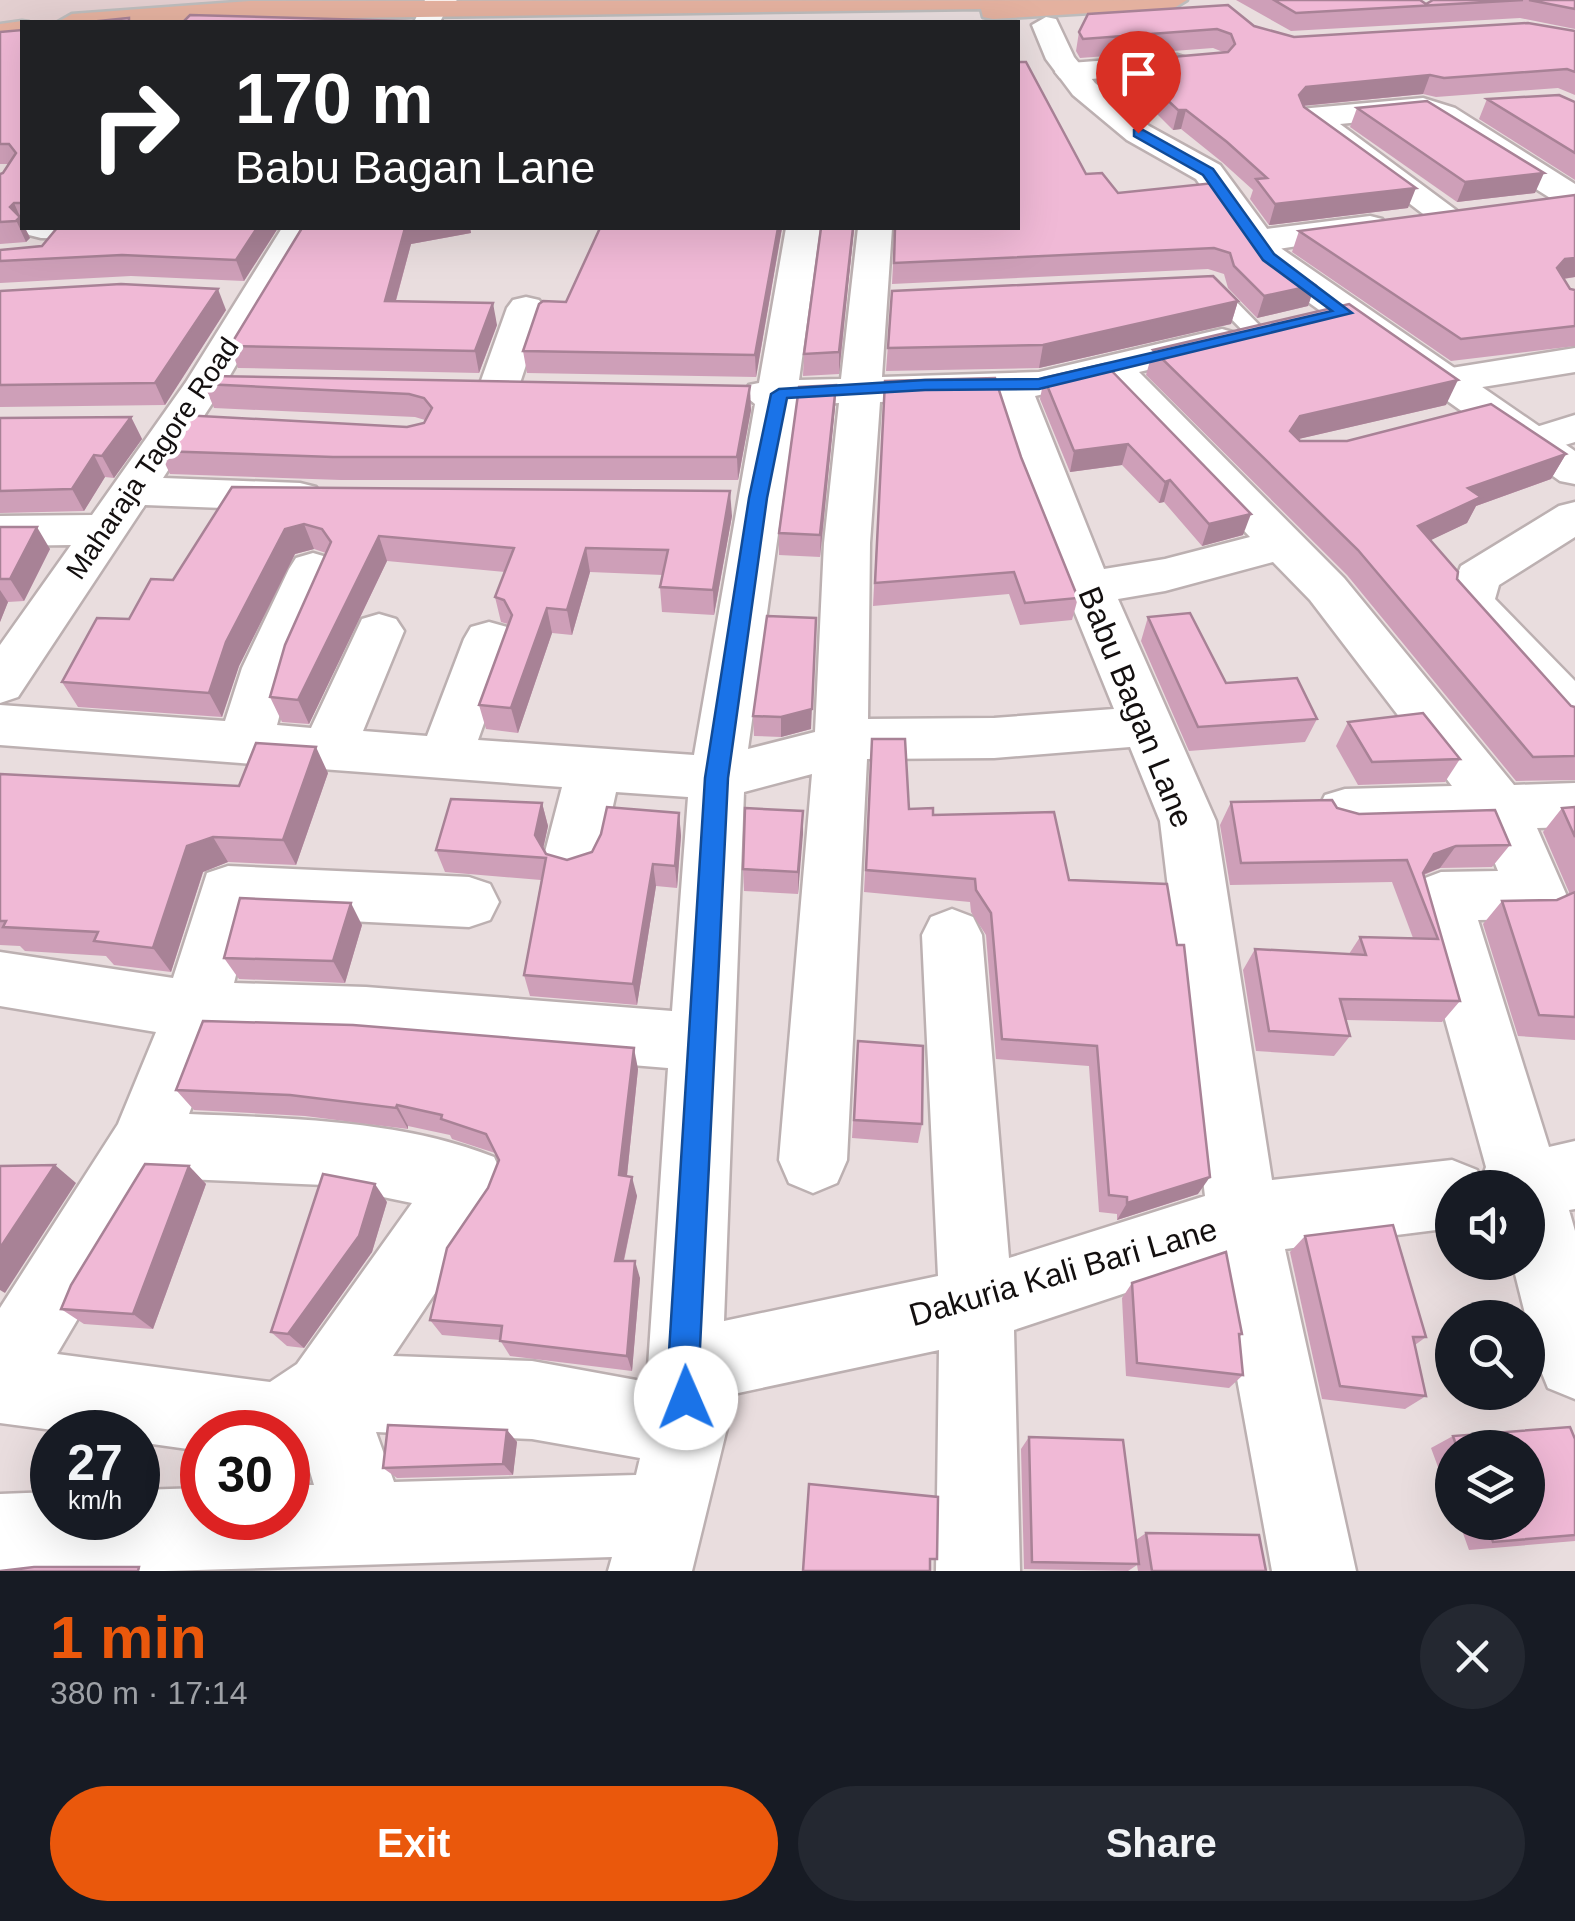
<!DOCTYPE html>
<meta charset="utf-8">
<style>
body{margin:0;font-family:Arial,sans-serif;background:#242831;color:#f1f3f6;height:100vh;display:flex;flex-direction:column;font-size:38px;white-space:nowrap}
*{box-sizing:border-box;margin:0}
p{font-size:32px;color:#9ea1a6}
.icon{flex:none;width:55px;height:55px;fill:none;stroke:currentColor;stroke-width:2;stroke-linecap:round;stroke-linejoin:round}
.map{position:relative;height:1571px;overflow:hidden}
.drawer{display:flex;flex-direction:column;background:#171b24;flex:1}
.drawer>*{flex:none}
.hud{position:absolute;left:20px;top:20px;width:1000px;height:210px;border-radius:0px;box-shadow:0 10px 40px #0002;background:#202124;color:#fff;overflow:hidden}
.controls{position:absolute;left:1435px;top:1170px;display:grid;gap:20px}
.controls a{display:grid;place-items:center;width:110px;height:110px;border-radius:50%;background:#171b24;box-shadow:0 10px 40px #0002;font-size:50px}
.speed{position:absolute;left:30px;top:1410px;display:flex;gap:20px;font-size:50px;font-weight:700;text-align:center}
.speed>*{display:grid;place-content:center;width:130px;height:130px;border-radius:50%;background:#171b24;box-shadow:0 10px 40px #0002;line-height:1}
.speed small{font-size:25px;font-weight:400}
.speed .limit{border:15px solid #d22;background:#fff;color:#111}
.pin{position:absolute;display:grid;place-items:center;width:85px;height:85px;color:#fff;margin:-102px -42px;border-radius:50% 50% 50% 0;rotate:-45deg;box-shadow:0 0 10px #0007}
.pin .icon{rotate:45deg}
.me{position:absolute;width:110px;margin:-55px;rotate:359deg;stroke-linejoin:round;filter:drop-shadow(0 0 8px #0008)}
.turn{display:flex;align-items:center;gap:35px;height:210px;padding:0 50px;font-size:45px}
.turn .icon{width:130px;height:130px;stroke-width:2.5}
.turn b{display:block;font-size:70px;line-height:85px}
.round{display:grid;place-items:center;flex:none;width:105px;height:105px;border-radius:52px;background:#242831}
.headline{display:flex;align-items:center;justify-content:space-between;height:170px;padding:0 50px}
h1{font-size:60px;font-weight:800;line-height:75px;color:#ea580c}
.action{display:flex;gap:20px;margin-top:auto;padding:20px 50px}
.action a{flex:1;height:115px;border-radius:60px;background:#ea580c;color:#fff;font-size:40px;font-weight:800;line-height:115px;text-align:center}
.action a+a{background:#242831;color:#f1f3f6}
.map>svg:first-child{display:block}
.built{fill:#e3cfd0}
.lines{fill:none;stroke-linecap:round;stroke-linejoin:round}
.service-casing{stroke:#bcb0b1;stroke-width:5}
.minor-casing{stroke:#bcb0b1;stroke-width:5}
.tertiary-casing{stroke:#bcb0b1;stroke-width:5}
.primary-casing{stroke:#bdbcbc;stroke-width:5}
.service{fill:#fff;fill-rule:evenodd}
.minor{fill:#fff;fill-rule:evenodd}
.tertiary{fill:#fff;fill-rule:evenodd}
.primary{fill:#e4b19f;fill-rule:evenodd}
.wall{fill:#ce9fb8}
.shaded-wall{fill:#a88296}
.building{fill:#f0b9d6;stroke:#a88296;stroke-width:2.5}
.route{fill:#1a73e8;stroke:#114b97;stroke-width:2.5}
.labels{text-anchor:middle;stroke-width:9;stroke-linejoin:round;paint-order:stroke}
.far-street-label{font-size:28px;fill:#130f0f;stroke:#fff}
.street-label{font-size:32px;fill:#130f0f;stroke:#fff}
</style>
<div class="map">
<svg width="1575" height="1571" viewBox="0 0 1575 1571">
<rect width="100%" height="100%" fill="#e9ddde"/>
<!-- built -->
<path class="built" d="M0,0H273L265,13H156L87,22H22V31L0,34Z"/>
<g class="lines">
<!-- service casing -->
<g class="service-casing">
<path id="service" d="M1208,278L1215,280L1263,329L1267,333L1263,337H1249L1201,288V280Z"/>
</g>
<!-- minor casing -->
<g class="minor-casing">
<g id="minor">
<path d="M1177,55L1187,58L1191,64L1187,70L1070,81L1060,78L1055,72L1060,66L1070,63Z"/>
<path d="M1423,98L1455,108L1575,184V209L1563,206L1420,116L1340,124L1464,216L1459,223L1447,226L1435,223L1296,117L1300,110L1311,108Z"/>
<path d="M1370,216L1382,219L1387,226L1382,233L1259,252L1247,248L1241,241L1247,234L1259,230Z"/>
<path d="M24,228H149L150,230L145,237L133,240L41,238L29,235Z"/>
<path d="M282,228H316L225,384L163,478L300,483L316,487L322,497L316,507L300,511L145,505L18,697L0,703V645L71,545L0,546V516L92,515L186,382Z"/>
<path d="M786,228H820L799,380L841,379L858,228H892L882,377L1039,372L1222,329L1236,333L1241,341L1236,349L1139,372L1344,578L1514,785L1575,783V827L1537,828L1566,894L1558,911L1537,919L1478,920L1549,1147L1575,1141V1209L1569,1210L1575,1231V1399L1548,1388L1537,1361L1512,1262H1528V1188H1452V1228L1285,1249L1356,1571H1272L1216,1263L1014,1330L1020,1571H936L939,1350L724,1396L727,1428L692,1571H608L612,1557L164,1571H0V1494L52,1492V1518H138V1490L202,1488V1518H288V1485H314L304,1451L288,1457V1432H202V1451L138,1442V1432H68L0,1423V1308L118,1124L156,1032L0,1006V952L173,978L207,873L228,866L469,877L490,884L499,902L490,920L469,927L251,916L234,983L366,987L672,1011L688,797L616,792L602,856L593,873L573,879L553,873L544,856L562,787L0,745V705L225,721L242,668L289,569L296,558L313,553L330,558L337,569L292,668L277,725L311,728L362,619L379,614L396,619L404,631L363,731L427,736L464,639L471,627L489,622L507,627L514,639L478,740L694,755L755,404L743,394L749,385L759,383ZM1102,381L1250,537L1165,559L1104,569L1035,396ZM994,398L1027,495L1114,709L994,718L868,719L870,543L880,402ZM839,403L824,543L815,732L748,749L796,405ZM1273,562L1310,600L1452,786L1345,789L1325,795L1317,811L1325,827L1345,833L1481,829L1498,871L1441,872L1420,880L1411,897L1486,1167L1481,1180L1477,1170L1452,1160L1272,1180L1216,821L1118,599L1165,591ZM1130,747L1160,821L1205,1196L1009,1258L982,935L973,917L952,909L931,917L922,935L938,1276L724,1321L744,792L812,774L779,1160L789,1183L813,1193L837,1183L847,1160L867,759L994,758ZM217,1039L366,1043L668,1068L647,1382L532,1361L393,1356L494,1205L505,1181L494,1157C402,1120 287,1118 189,1114ZM161,1178L325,1185L412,1203L297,1364L270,1382L57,1354ZM376,1432L532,1439L640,1458L636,1475L394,1482Z"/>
<path d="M526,297L539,300L545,308L518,389L512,398L498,401L484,398L478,389L507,308L513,300Z"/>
<path d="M1575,348V372L1445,393L1431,390L1425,381L1431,372L1445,369Z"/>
<path d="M1575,415V442L1532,455L1517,451L1511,442L1517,433Z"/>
<path d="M1575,502V537L1499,585L1495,599L1575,681V733L1556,728L1446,602L1461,566L1559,506Z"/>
</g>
</g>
<!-- tertiary casing -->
<g class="tertiary-casing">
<g id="tertiary">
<path d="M425,0H457L446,10L440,22H414Z"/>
<path d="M1046,17L1056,19L1074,57L1095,83L1149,126L1220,165L1282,249L1575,451V484L1560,481L1256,265L1196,179L1127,140L1073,95L1046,59L1032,25Z"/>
</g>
</g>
<!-- primary casing -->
<g class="primary-casing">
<g id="primary">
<path d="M1187,0L1174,8L993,19L983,17L981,9L58,22L72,14L250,1Z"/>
<path d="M22,21L29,22H22V37L0,40V24Z"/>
</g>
</g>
<!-- service -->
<use href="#service" class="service"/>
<!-- minor -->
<use href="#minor" class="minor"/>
<!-- tertiary -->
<use href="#tertiary" class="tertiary"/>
<!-- primary -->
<use href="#primary" class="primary"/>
</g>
<!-- wall -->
<g class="wall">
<path d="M1236,0H1420L1426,4L1433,0H1575V29L1520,18L1291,31Z"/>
<path d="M1254,26L1294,37L1575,31V95L1558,88L1436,97L1423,94L1303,106L1408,208L1269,225L1250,199L1253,190L1222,162L1181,129L1173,130L1157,114L1142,115L1100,82L1103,63L1223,52L1213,48L1080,58L1076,51L1079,32Z"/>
<path d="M22,30V228H25L30,238L26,242L0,244V174L3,173L9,164H0V32Z"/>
<path d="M1487,99L1575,102V180L1479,119Z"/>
<path d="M1357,108L1535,193L1457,202L1350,127Z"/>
<path d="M1086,174L1118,193L1259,246L1315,285L1308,306L1257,318L1228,288L1224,274L1208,269L892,284L895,228Z"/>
<path d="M278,228L244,281L131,276L0,283V250Z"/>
<path d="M302,228H470L471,233L411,244L396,301L497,325L479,373L238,368L230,346Z"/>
<path d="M600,228H782L756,377L527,373L523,351L566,302Z"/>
<path d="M821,228H854L839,374L803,376L804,354Z"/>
<path d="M1299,231L1575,277L1564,279L1570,289L1575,290V346L1451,361L1292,252Z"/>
<path d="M0,291L226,310L165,405L0,407Z"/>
<path d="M892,291L1238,301L1231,324L1039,368L886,371Z"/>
<path d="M1153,350L1446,405L1298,439L1300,441L1566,454L1551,479L1476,506L1467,523L1430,540L1457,579L1571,706L1575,707V780L1516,781L1347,575L1146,375Z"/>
<path d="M1044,378L1243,535L1202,546L1164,502L1159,503L1122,465L1070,472L1040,399Z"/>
<path d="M885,381L1021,457L1078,598L1072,620L1020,625L1009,594L873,606Z"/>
<path d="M204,384L751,410L738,480H341L170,474L159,451L407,427L424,423L425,420L415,417L214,408Z"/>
<path d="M836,385L835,407L820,557L779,555V533Z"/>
<path d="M131,417L142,439L114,478L105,477L84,511L0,513V418Z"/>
<path d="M232,487L732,516L714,615L662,612L660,587L663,575L590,572L572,635L552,633L518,733L486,729L479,705L508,624L501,622L495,597L505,572L387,561L309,724L282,722L270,697L326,553L314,549L295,554L239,666L222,717L78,707L62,682L173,580Z"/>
<path d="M0,527L50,549L24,601L8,602L0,622Z"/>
<path d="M767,616L811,729L781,737L754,736L753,716Z"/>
<path d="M1148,617L1226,683L1317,719L1305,742L1189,751L1141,641Z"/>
<path d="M1348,722L1460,759L1445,782L1358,785L1336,746Z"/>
<path d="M871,763L909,809L933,815L1069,880L1198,1194L1117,1220V1214L1099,1212L1089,1066L996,1059L986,935L971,912L970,902L864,892Z"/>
<path d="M328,773L296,865L228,862L203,872L171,972L114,965L106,956L25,951L20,946L0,945V774L239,786Z"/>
<path d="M1231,802L1337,808L1359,814L1510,845L1492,867L1440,868L1424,875L1460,1001L1442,1022L1346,1020L1350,1036L1334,1056L1256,1051L1243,970L1255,949L1349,954L1360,937L1413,938L1392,882L1230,885L1220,825Z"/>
<path d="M542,803L548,826L543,849L546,854L567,860L592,852L679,813L681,836L677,888L656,886L637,1005L530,996L524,975L541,880L445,872L436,850Z"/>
<path d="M1575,807V1040L1518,1036L1483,924L1502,901L1557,900L1568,895L1569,892L1543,832L1562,808Z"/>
<path d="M803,811L798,894L744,891L743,869Z"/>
<path d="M362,925L345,983L239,979L224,958Z"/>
<path d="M858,1041L922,1124L918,1143L852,1138Z"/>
<path d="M638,1069L627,1176L637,1196L624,1261L640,1278L632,1371L510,1356L500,1340L442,1335L430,1320L499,1161L495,1153L452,1139L450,1135L408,1126V1129L305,1116L194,1110L176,1090Z"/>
<path d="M189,1166L206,1184L153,1329L84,1324L61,1309Z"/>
<path d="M387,1202L372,1252L304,1348L287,1346L271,1332Z"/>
<path d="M1305,1236L1426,1337L1415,1345L1426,1396L1405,1409L1322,1399L1290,1252Z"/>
<path d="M1132,1283L1242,1334L1239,1337L1243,1375L1229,1388L1126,1376L1122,1298Z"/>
<path d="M507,1430L517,1442L513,1475L397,1478L383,1468Z"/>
<path d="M1453,1436L1575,1439V1541L1469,1550L1459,1522H1528V1448H1452V1505L1431,1448Z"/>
<path d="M1029,1437L1136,1540L1146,1533L1266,1571H1138L1137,1565L1128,1571L1024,1569L1021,1449Z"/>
</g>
<!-- shaded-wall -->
<g class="shaded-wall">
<path d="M1430,75L1423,94L1300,106L1299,95L1306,87Z"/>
<path d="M1161,94L1157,114L1142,115L1146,96Z"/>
<path d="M1178,110H1186L1181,129L1173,130Z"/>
<path d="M1544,173L1535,193L1457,202L1465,182Z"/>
<path d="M1416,188L1408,208L1269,225L1275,204Z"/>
<path d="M14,203L22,221V228H25L30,238L26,242L10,207Z"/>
<path d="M257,228H278L244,281L236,260Z"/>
<path d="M405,228H470L471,233L411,244L390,322L385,301Z"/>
<path d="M778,228H782L756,377L755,355Z"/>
<path d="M853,228H854L839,374V352Z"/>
<path d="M1575,258V277L1554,280L1557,268L1565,259Z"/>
<path d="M1315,285L1308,306L1257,318L1264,296Z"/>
<path d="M218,289L226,310L165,405L155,383Z"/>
<path d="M1238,301L1231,324L1039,368L1043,345Z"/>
<path d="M493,303L497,325L479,373L475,351Z"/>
<path d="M1458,380L1446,405L1290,441V431L1300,416Z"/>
<path d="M836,385L835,407L820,557L821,521Z"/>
<path d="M750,386L751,410L738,480L737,457Z"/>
<path d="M131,417L142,439L114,478L102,456Z"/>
<path d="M1128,444L1122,465L1070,472L1074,451Z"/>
<path d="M1566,454L1551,479L1476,506L1467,523L1406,552L1418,526L1468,488Z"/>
<path d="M94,455L105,477L84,511L72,489Z"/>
<path d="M1170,480L1164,502L1159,503L1165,482Z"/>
<path d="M730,491L732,516L714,615L713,590Z"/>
<path d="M1251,514L1243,535L1202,546L1209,524Z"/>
<path d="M304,524L314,549L295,554L239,666L222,717L209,693L226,642L285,529Z"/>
<path d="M37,527L50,549L24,601L10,579Z"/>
<path d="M379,536L387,561L309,724L298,700Z"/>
<path d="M586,548L590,572L572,635L567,610Z"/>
<path d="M0,590L8,602L0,622Z"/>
<path d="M547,608L552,633L518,733L511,708Z"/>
<path d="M816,618L811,729L781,737V717Z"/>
<path d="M316,747L328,773L296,865L283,840Z"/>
<path d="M542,803L548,826L541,858L535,835Z"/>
<path d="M803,811V834L798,894V872Z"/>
<path d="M679,813L681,836L677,888L675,866Z"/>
<path d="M213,837L228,862L203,872L171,972L153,948L187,846Z"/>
<path d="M1456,846L1440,868L1419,876L1434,854Z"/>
<path d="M653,864L656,886L637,1005L633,984Z"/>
<path d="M351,903L362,925L345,983L333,961Z"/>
<path d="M634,1048L638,1069L625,1194L619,1175Z"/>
<path d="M397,1105L408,1126V1129L396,1108Z"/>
<path d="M55,1165L76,1183L5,1293L0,1290V1248Z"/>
<path d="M189,1166L206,1184L153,1329L133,1314Z"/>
<path d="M632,1177L637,1196L620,1278L615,1261Z"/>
<path d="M1210,1177L1198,1194L1117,1220L1127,1203Z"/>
<path d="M375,1184L387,1202L372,1252L304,1348L288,1334Z"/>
<path d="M635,1261L640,1278L632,1371L627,1356Z"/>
<path d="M507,1430L517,1442L513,1475L503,1464Z"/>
</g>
<!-- building -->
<g class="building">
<path d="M1274,0H1420L1426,4L1433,0H1523L1296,13Z"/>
<path d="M1529,0H1575V9Z"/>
<path d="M1228,5L1254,26L1294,37L1528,23L1575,31V72L1567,69L1444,78L1430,75L1306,87L1299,95L1304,107L1416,188L1275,204L1256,179L1267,178L1227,142L1186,110H1178L1161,94L1146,96L1103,63L1228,52L1235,44L1231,34L1217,29L1083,39L1079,32L1088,14Z"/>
<path d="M190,15L440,22H183Z"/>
<path d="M129,18V22H89Z"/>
<path d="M22,30V203H14L10,207L20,217L16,221L0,222V174L3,173L16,153L9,144H0V32Z"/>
<path d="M1018,62H1026L1086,174L1102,173L1118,193L1214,183L1259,246L1315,285L1264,296L1234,266L1230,253L1214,248L894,263L895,228H1018Z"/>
<path d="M1559,95L1575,102V153L1487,99Z"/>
<path d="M1427,101L1544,173L1465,182L1357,108Z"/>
<path d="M1575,195V258L1565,259L1557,268L1570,289L1575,290V326L1461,339L1299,231Z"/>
<path d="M57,228H257L236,260L122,255L0,261V250L42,246Z"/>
<path d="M302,228H405L385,301L493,303L475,351L230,346Z"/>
<path d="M600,228H778L755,355L523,351L539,304L543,301L566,302Z"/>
<path d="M821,228H853L839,352L804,354Z"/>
<path d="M1213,276L1238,301L1043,345L888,348L892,291Z"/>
<path d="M121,284L218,289L155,383L0,385V291Z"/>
<path d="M1349,304L1458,380L1300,416L1290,431L1300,441H1347L1491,404L1566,454L1468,488L1481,497L1418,526L1458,572L1457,579L1571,706L1575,707V756L1533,757L1358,550L1153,350Z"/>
<path d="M1105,364L1251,514L1209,524L1170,480L1165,482L1128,444L1074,451L1044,378Z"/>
<path d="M209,376L750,386L737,457H333L159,451L182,415L407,427L424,423L432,408L424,398L409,394L204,384Z"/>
<path d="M995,378L1021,457L1078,598L1025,603L1014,572L875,583L885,381Z"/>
<path d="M836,385L820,535L779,533L799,387Z"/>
<path d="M131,417L102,456L94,455L72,489L0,491V418Z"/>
<path d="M232,487L730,491L713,590L660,587L668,550L586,548L567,610L547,608L511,708L479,705L512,615L504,600L495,597L514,548L379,536L298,700L270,697L285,645L331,542L322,529L304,524L285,529L226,642L209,693L62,682L97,618L129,619L151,579L173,580Z"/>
<path d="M0,527H37L10,579H0Z"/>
<path d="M1190,613L1226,683L1297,678L1317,719L1198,727L1148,617Z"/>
<path d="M767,616L816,618L812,709L781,717L753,716Z"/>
<path d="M1423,713L1460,759L1372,762L1348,722Z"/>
<path d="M872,739H905L909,809L933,808V815L1054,812L1069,880L1167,884L1177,945H1184L1210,1177L1127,1203V1197L1109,1195L1097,1046L1002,1039L991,913L976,890L975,879L866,870Z"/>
<path d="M256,743L316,747L283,840L213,837L187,846L153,948L94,941L98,932L3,927L6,921H0V774L239,786Z"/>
<path d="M451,799L542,803L535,835L546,854L567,860L592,852L601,834L607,807L679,813L675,866L653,864L633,984L524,975L546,858L436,850Z"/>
<path d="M1332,800L1337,808L1359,814L1495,810L1510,845L1456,846L1434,854L1423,873L1460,1001L1340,999L1350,1036L1269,1031L1255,949L1366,955L1360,937L1438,939L1407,860L1241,863L1231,802Z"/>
<path d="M1575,807V837L1562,808Z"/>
<path d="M745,808L803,811L798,872L743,869Z"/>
<path d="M1575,892V1017L1539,1015L1502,901L1557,900Z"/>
<path d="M240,898L351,903L333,961L224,958Z"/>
<path d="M203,1021L353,1025L634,1048L619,1175L632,1177L615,1261H635L627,1356L500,1341L502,1326L430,1320L447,1248L488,1188L499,1160L486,1134L441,1119L442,1115L397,1105L396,1108L290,1095L176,1090Z"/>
<path d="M858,1041L923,1046L922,1124L854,1120Z"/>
<path d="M145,1164L189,1166L133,1314L61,1309L71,1285Z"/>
<path d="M55,1165L0,1248V1166Z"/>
<path d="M323,1174L375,1184L359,1236L288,1334L271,1332Z"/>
<path d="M1393,1225L1426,1337H1413L1426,1396L1340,1386L1305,1236Z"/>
<path d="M1226,1252L1242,1334H1239L1243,1375L1137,1363L1132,1283Z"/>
<path d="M388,1425L507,1430L503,1464L383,1468Z"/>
<path d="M1570,1427L1575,1439V1535L1493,1542L1486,1522H1528V1448H1457L1453,1436Z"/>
<path d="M1029,1437L1123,1440L1139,1564L1032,1562Z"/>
<path d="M809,1484L938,1497L937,1559H930V1571H803Z"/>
<path d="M1146,1533L1259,1535L1266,1571H1152Z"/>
<path d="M34,1567H139L138,1571H0Z"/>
</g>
<!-- route -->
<path class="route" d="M1134,130H1143L1213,169L1274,254L1352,313L1039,389L925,390L787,398L767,498L728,778L699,1368L702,1398L697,1409L686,1414L674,1409L668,1368L705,778L749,498L771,394L779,389L925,380L1039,379L1332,311L1263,260L1203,175L1134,136Z"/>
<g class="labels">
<!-- far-street labels -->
<g class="far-street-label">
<text transform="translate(152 458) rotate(-56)" y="10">Maharaja Tagore Road</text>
</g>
<!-- street labels -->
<g class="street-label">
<text transform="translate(1136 707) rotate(68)" y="11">Babu Bagan Lane</text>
<text transform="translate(1063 1272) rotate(-16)" y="11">Dakuria Kali Bari Lane</text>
</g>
</g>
</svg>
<div class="controls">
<a><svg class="icon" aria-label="sound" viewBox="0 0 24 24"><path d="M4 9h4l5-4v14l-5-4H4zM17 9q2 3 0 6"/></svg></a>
<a><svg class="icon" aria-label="search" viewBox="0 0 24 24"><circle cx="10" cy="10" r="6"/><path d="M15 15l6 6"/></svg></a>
<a><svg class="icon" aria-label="layers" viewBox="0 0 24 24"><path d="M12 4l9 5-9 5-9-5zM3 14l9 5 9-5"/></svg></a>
</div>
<div class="speed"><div>27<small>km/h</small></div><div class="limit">30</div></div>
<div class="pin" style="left:1138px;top:133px;background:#d93025"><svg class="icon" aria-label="arrive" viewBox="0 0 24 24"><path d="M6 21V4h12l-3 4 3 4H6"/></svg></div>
<svg class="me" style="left:686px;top:1398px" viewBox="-20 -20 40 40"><circle r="19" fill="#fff"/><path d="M0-13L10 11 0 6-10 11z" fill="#1a73e8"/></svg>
<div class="hud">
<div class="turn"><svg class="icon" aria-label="right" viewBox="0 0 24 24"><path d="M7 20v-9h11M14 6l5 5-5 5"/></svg><div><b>170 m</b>Babu Bagan Lane</div></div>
</div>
</div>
<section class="drawer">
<div class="headline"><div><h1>1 min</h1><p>380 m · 17:14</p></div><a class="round"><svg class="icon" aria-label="close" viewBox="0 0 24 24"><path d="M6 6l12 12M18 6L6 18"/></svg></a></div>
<div class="action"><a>Exit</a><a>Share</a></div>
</section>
